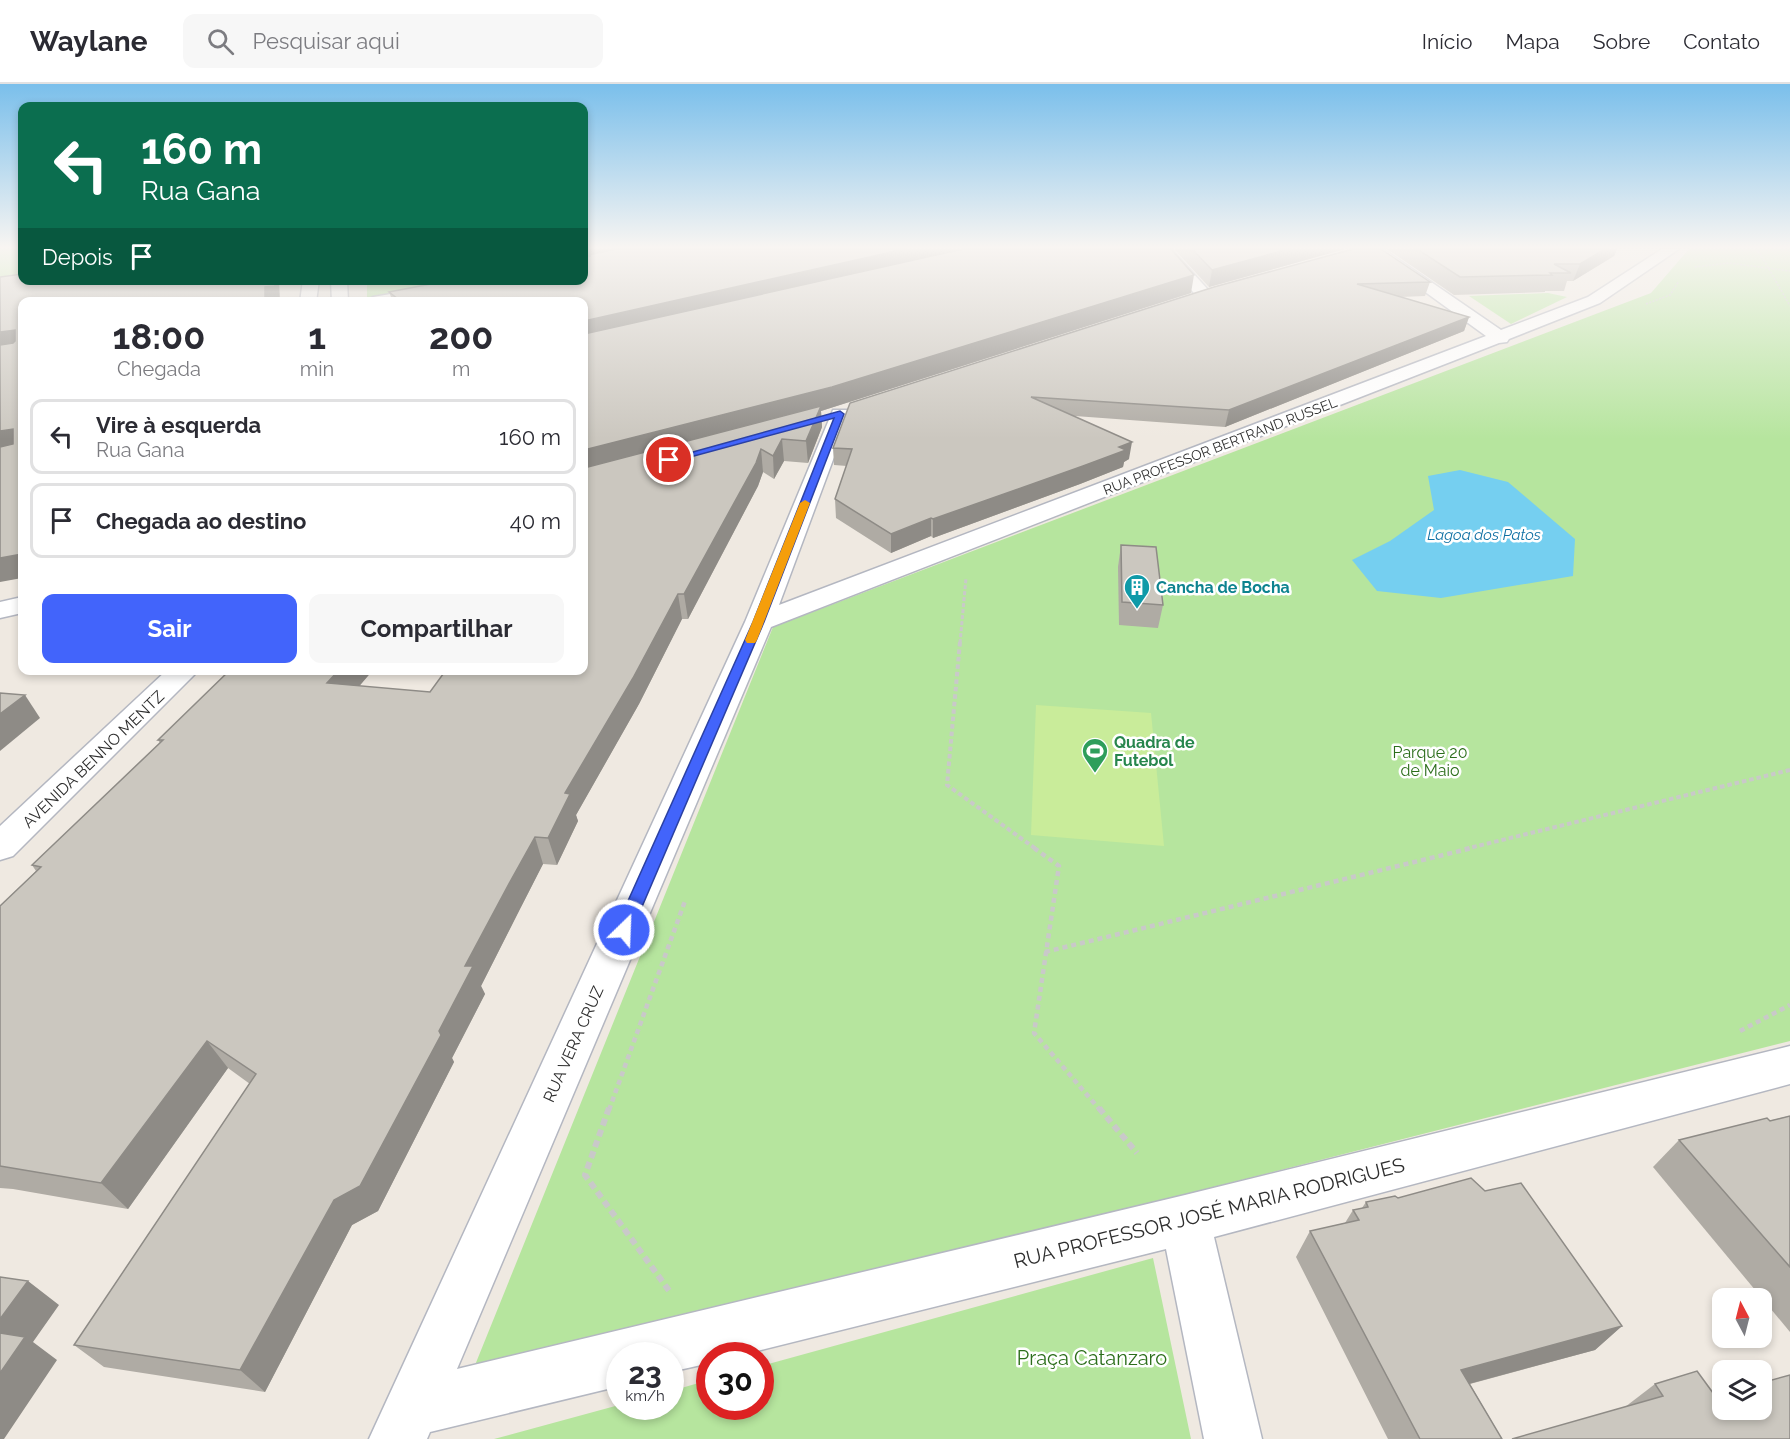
<!DOCTYPE html>
<html lang="pt">
<meta charset="utf-8">
<style>
body{margin:0;font-family:Raleway,sans-serif;background:#f7f7f7;color:#2b2b33;height:100vh;display:flex;flex-direction:column;font-size:22px;white-space:nowrap}
*{box-sizing:border-box;margin:0}
p{font-size:20px;color:#7c7c81}
.icon{flex:none;width:33px;height:33px;fill:none;stroke:currentColor;stroke-width:2;stroke-linecap:round;stroke-linejoin:round}
.map{position:relative;flex:1;overflow:hidden}
.sheet{position:absolute;left:18px;top:213px;width:570px;height:378px;display:flex;flex-direction:column;background:#fff;border-radius:12px;box-shadow:0 3px 9px #0003}
.sheet>*{flex:none}
.top-card{position:absolute;left:18px;top:18px;width:570px;height:183px;border-radius:12px;box-shadow:0 3px 9px #0003;background:#0b6e4f;color:#fff;overflow:hidden}
.needle{width:39px;rotate:353deg}
.tools{position:absolute;left:1712px;top:1204px;display:grid;gap:12px}
.tools a{display:grid;place-items:center;width:60px;height:60px;border-radius:12px;background:#fff;box-shadow:0 3px 9px #0003;font-size:30px}
.speed{position:absolute;left:606px;top:1258px;display:flex;gap:12px;font-size:30px;font-weight:700;text-align:center}
.speed>*{display:grid;place-content:center;width:78px;height:78px;border-radius:50%;background:#fff;box-shadow:0 3px 9px #0003;line-height:1}
.speed small{font-size:15px;font-weight:400}
.speed .limit{border:9px solid #d22;background:#fff;color:#111}
.pin{position:absolute;display:grid;place-items:center;width:51px;height:51px;color:#fff;margin:-26px;border:3px solid #fff;border-radius:50%;box-shadow:0 2px 6px #0007}
.me{position:absolute;width:66px;margin:-33px;rotate:24deg;stroke-linejoin:round;filter:drop-shadow(0 0 4px #0008)}
.turn{display:flex;align-items:center;gap:21px;height:126px;padding:0 24px;font-size:27px}
.turn .icon{width:78px;height:78px;stroke-width:2.5}
.turn b{display:block;font-size:42px;line-height:51px}
.then{display:flex;align-items:center;height:57px;padding:0 24px;background:#0003;gap:12px;font-size:22px}
.eta{display:flex;justify-content:space-evenly;align-items:center;height:102px;text-align:center}
.eta b{font-size:36px;font-weight:700;line-height:42px}
.action{display:flex;gap:12px;margin-top:auto;padding:12px 24px}
.action a{flex:1;height:69px;border-radius:12px;background:#4264fb;color:#fff;font-size:24px;font-weight:700;line-height:69px;text-align:center}
.action a+a{background:#f7f7f7;color:#2b2b33}
ul{padding:0;list-style:none}
li{display:flex;align-items:center;gap:18px;height:75px;margin:0 12px 9px;padding:0 12px;border:3px solid #e1e1e2;border-radius:12px}
li div{flex:1}
li b{display:block;font-size:22px}
li em{font-style:normal}
header{display:flex;align-items:center;gap:36px;box-sizing:border-box;height:84px;padding:0 30px;background:#fff;border-bottom:2px solid #e1e1e2}
header strong{font-size:28px}
nav{display:flex;gap:33px;margin-inline-start:auto;font-size:21px}
.search{width:420px;height:54px;background:#f7f7f7;display:flex;align-items:center;gap:15px;box-sizing:border-box;padding:0 21px;border-radius:12px;color:#7c7c81;font-size:22px}
.map>svg:first-child{display:block}
.green{fill:#b6e59e}
.pitch{fill:#c9ec9a}
.water{fill:#75cff0}
.lines{fill:none;stroke-linecap:round;stroke-linejoin:round}
.street-casing{stroke:#b4b7c1;stroke-width:3}
.secondary-casing{stroke:#b4b7c1;stroke-width:3}
.path-far4{stroke:#c9c9c9;stroke-width:1.5;stroke-dasharray:2 1.5;stroke-linecap:butt}
.path-far3{stroke:#c9c9c9;stroke-width:3;stroke-dasharray:4 2;stroke-linecap:butt}
.path-far2{stroke:#c9c9c9;stroke-width:4;stroke-dasharray:4.5 3;stroke-linecap:butt}
.path-far1{stroke:#c9c9c9;stroke-width:4.5;stroke-dasharray:5 4;stroke-linecap:butt}
.path{stroke:#c9c9c9;stroke-width:6;stroke-dasharray:7 4.5;stroke-linecap:butt}
.street{fill:#fff;fill-rule:evenodd}
.secondary{fill:#fff;fill-rule:evenodd}
.wall{fill:#afaba4}
.shaded-wall{fill:#8e8b86}
.building{fill:#cbc7bf;stroke:#8e8b86;stroke-width:1.5}
.route{fill:#4264fb;stroke:#2b41a3;stroke-width:1.5}
.slow{fill:#f59e0b}
.labels{text-anchor:middle;stroke-width:5;stroke-linejoin:round;paint-order:stroke}
.far-street-label{font-size:14px;fill:#2e2e2e;stroke:#fff}
.far-water-label{font-size:15px;font-style:italic;fill:#0d6fa3;stroke:#fff}
.culture-label{font-size:16px;font-weight:bold;fill:#0d838f;stroke:#fff;text-anchor:start}
.leisure-label{font-size:16px;font-weight:bold;fill:#27864d;stroke:#fff;text-anchor:start}
.park-label{font-size:16px;fill:#2c6e1b;stroke:#fff}
.street-label{font-size:16px;fill:#2e2e2e;stroke:#fff}
.near-street-label{font-size:20px;fill:#2e2e2e;stroke:#fff}
.near-park-label{font-size:20px;fill:#2c6e1b;stroke:#fff}
</style>
<header>
<strong>Waylane</strong>
<div class="search"><svg class="icon" aria-label="search" viewBox="0 0 24 24"><circle cx="10" cy="10" r="6"/><path d="M15 15l6 6"/></svg>Pesquisar aqui</div>
<nav><a>Início</a><a>Mapa</a><a>Sobre</a><a>Contato</a></nav>
</header>
<div class="map">
<svg width="1790" height="1355" viewBox="0 0 1790 1355">
<rect width="100%" height="100%" fill="#efe9e1"/>
<!-- green -->
<g class="green">
<path d="M0,165H22V196L0,199Z"/>
<path d="M1689,165H1790V957L471,1291L773,543L1651,209Z"/>
<path d="M367,197H504L367,217Z"/>
<path d="M1548,209L1567,213L1511,240L1469,212Z"/>
<path d="M1153,1174L1191,1355H494L619,1321L620,1323H670L671,1307L709,1296L710,1323H760L761,1282Z"/>
</g>
<!-- pitch -->
<path class="pitch" d="M1036,621L1151,629L1164,762L1031,751Z"/>
<!-- water -->
<path class="water" d="M1460,386L1508,398L1575,455L1573,492L1441,514L1377,507L1352,476L1390,457L1434,426L1428,392Z"/>
<g class="lines">
<!-- street casing -->
<g class="street-casing">
<g id="street">
<path d="M1156,165H1171L1211,209L1213,212L1211,215H1199Z"/>
<path d="M1366,165H1383L1501,246L1588,213L1662,165H1679L1600,219L1509,255L1507,258L1499,259L771,543L457,1285L1185,1111L1790,962V1000L1214,1153L1262,1355H1204L1166,1165L737,1272H710V1279L670,1288V1272H620V1302L430,1348L427,1355H369L745,538L833,326H847L850,330L779,521L1486,252Z"/>
<path d="M473,196H511L504,201L404,218H365L373,213Z"/>
<path d="M22,513V529L0,534V518Z"/>
</g>
</g>
<!-- secondary casing -->
<g class="secondary-casing">
<g id="secondary">
<path d="M303,196H319L316,218H300Z"/>
<path d="M331,196H347L348,218H332Z"/>
<path d="M167,586H199L13,772L0,776V742Z"/>
</g>
</g>
<!-- path-far4 -->
<g class="path-far4">
<path d="M1755,165L1761,171L1790,222"/>
<path d="M1695,183L1729,179L1790,187"/>
<path d="M1646,220L1670,211L1679,197"/>
</g>
<!-- path-far3 -->
<path class="path-far3" d="M960,559L966,494"/>
<!-- path-far2 -->
<g class="path-far2">
<path d="M960,558L947,701L1036,765"/>
<path d="M1465,765L1790,686"/>
</g>
<!-- path-far1 -->
<g class="path-far1">
<path d="M1034,764L1059,782L1034,949L1100,1026"/>
<path d="M1045,868L1472,764"/>
<path d="M1740,947L1790,921"/>
<path d="M609,1026L685,817"/>
</g>
<!-- path -->
<g class="path">
<path d="M609,1024L585,1091L670,1208"/>
<path d="M1099,1024L1137,1069"/>
</g>
<!-- street -->
<use href="#street" class="street"/>
<!-- secondary -->
<use href="#secondary" class="secondary"/>
</g>
<!-- wall -->
<g class="wall">
<path d="M584,165L1191,209L821,327L822,343L808,379L784,377L774,395L763,388L758,402L688,535H682L639,620L576,731L578,737L557,781L543,780L521,823L481,902L485,910L452,974L454,978L378,1127L352,1141L265,1308L104,1283L74,1261L250,1000L228,984L128,1125L13,1105L0,1104V822L36,787L32,781L160,659L158,656L230,586H373L359,602L430,608L584,586V218H393L389,208L584,196Z"/>
<path d="M1174,165H1345L1209,203Z"/>
<path d="M1353,165L1430,198L1425,212L1400,213L1469,233L1464,247L1225,343L1075,332L1129,375L1124,378L1123,383L1080,400L933,454L931,452L891,469L836,434L835,415L847,382L834,381L833,364Z"/>
<path d="M1387,165H1617L1614,172L1573,197H1567L1564,207H1545V208L1454,211Z"/>
<path d="M1121,461L1163,521L1158,544L1119,541L1118,483Z"/>
<path d="M1790,1032V1248L1653,1083L1679,1056Z"/>
<path d="M1366,1118L1622,1242L1595,1266L1470,1300L1502,1355H1388L1296,1173L1310,1147L1345,1139L1353,1126L1362,1124Z"/>
<path d="M1655,1300L1716,1313L1790,1355L1625,1323Z"/>
</g>
<!-- shaded-wall -->
<g class="shaded-wall">
<path d="M584,165H636L591,172L588,171L589,176L584,177Z"/>
<path d="M905,165H978L584,257V237Z"/>
<path d="M1289,165H1345L1209,203L1212,186Z"/>
<path d="M1602,165H1617L1614,172L1573,197L1580,180Z"/>
<path d="M1194,191L1191,209L821,327L822,343L808,379L806,357L819,327L584,390V366Z"/>
<path d="M274,196H279L280,217L265,218V203Z"/>
<path d="M1469,233L1464,247L1225,343L1229,326Z"/>
<path d="M15,246L22,261L0,265V248Z"/>
<path d="M13,345L22,362L0,367V347Z"/>
<path d="M782,355L784,377L774,395L773,372Z"/>
<path d="M1132,358L1129,375L1124,378L1123,383L1080,400L933,454V435Z"/>
<path d="M761,365L763,388L758,402L688,535L684,510Z"/>
<path d="M931,434V452L891,469V450Z"/>
<path d="M22,470V494L0,498V474Z"/>
<path d="M678,510L682,535L639,620L576,731L578,737L557,781L548,754L565,709Z"/>
<path d="M339,586H373L339,626L327,599Z"/>
<path d="M25,611L40,634L0,667V630Z"/>
<path d="M535,753L543,780L521,823L481,902L485,910L452,974L454,978L378,1127L352,1141L265,1308L240,1286L334,1116L439,947L465,882L511,796Z"/>
<path d="M207,957L228,984L128,1125L101,1099Z"/>
<path d="M28,1197L59,1221L33,1258L57,1276L4,1355H0V1235Z"/>
<path d="M1622,1242L1595,1266L1439,1308L1461,1286Z"/>
</g>
<!-- building -->
<g class="building">
<path d="M616,165H905L584,237V218H402L389,208L452,196H584V173L591,172L588,171Z"/>
<path d="M963,165H1171L1194,191L832,303L584,366V250Z"/>
<path d="M1192,165H1289L1212,186Z"/>
<path d="M1353,165H1381L1430,198L1357,200L1469,233L1229,326L1031,313L1132,358L1119,363L1126,366L1083,382L933,435L931,434L891,450L835,415L852,365L833,364L850,319L1214,203Z"/>
<path d="M1417,165H1605L1580,180H1554L1571,189H1550L1552,191L1460,193Z"/>
<path d="M22,190V196H274L275,202L265,203V218H22V470L0,474V363L13,360V345L0,347V261L13,259L15,257V246L0,248V193Z"/>
<path d="M821,322L806,357L782,355L773,372L761,365L756,379L684,510H678L633,594L565,709L570,710L548,754L535,753L511,796L465,882H473L439,947L441,951L360,1102L334,1116L240,1286L74,1261L256,990L207,957L101,1099L0,1082V822L41,783L32,781L163,656H158L230,586H339L327,599L430,608L446,586H584V384Z"/>
<path d="M1121,461L1156,463L1163,521L1122,518Z"/>
<path d="M0,609L25,611L0,630Z"/>
<path d="M1790,1032V1183L1679,1056L1767,1034L1770,1037Z"/>
<path d="M1471,1094L1485,1107L1521,1099L1622,1242L1461,1286L1502,1355H1420L1310,1147L1359,1136L1353,1126L1368,1123L1366,1118L1395,1112L1398,1114Z"/>
<path d="M0,1193L28,1197L0,1235Z"/>
<path d="M0,1249L25,1253L0,1289Z"/>
<path d="M1697,1287L1716,1313L1722,1311V1326H1761V1299L1790,1291V1355H1512L1663,1312L1655,1300Z"/>
</g>
<!-- sky -->
<linearGradient id="sky" x2="0" y2="1"><stop stop-color="#7abfeb"/><stop offset="0.46" stop-color="#f8f5f2"/><stop offset="1" stop-color="#f8f5f2" stop-opacity="0"/></linearGradient>
<rect width="1790" height="355" fill="url(#sky)"/>
<!-- route -->
<path class="route" d="M840,327L844,330L764,538L632,846L629,850L624,852L618,850L615,846L753,538L834,334L672,378L664,376Z"/>
<!-- slow -->
<path class="slow" d="M805,416L810,419L757,556L755,559H747L745,556L800,419Z"/>
<!-- icons -->
<defs>
<g id="building-pin" transform="scale(1.35)"><path d="M0 17L-7.5 6A9.5 9.5 0 1 1 7.5 6Z" fill="#0f9aa8" stroke="#fff"/><path d="M-4-6H4V6H1V3H-1V6H-4ZM-2.5-4.3h1.7v1.8h-1.7ZM.8-4.3h1.7v1.8H.8ZM-2.5-1h1.7V.8h-1.7ZM.8-1h1.7V.8H.8Z" fill="#fff"/></g>
<g id="stadium-pin" transform="scale(1.35)"><path d="M0 17L-7.5 6A9.5 9.5 0 1 1 7.5 6Z" fill="#2e9e5b" stroke="#fff"/><path d="M0-5a6.5 5 0 1 0 0 10a6.5 5 0 1 0 0-10ZM-3.5-1.8h7v3.6h-7Z" fill="#fff"/></g>
</defs>
<g fill-rule="evenodd">
<use href="#building-pin" x="1137" y="503"/>
<use href="#stadium-pin" x="1095" y="667"/>
</g>
<g class="labels">
<!-- far-street labels -->
<g class="far-street-label">
<text transform="translate(1220 362) rotate(-21)" y="5">RUA PROFESSOR BERTRAND RUSSEL</text>
</g>
<!-- far-water labels -->
<g class="far-water-label">
<text x="1484" y="456">Lagoa dos Patos</text>
</g>
<!-- culture labels -->
<g class="culture-label">
<text x="1156" y="509">Cancha de Bocha</text>
</g>
<!-- leisure labels -->
<g class="leisure-label">
<text x="1114" y="664">Quadra de<tspan x="1114" dy="18">Futebol</tspan></text>
</g>
<!-- park labels -->
<g class="park-label">
<text x="1430" y="674">Parque 20<tspan x="1430" dy="18">de Maio</tspan></text>
</g>
<!-- street labels -->
<g class="street-label">
<text transform="translate(93 675) rotate(-44)" y="6">AVENIDA BENNO MENTZ</text>
<text transform="translate(573 960) rotate(-66)" y="6">RUA VERA CRUZ</text>
</g>
<!-- near-street labels -->
<g class="near-street-label">
<text transform="translate(1209 1129) rotate(-14)" y="7">RUA PROFESSOR JOSÉ MARIA RODRIGUES</text>
</g>
<!-- near-park labels -->
<g class="near-park-label">
<text x="1092" y="1281">Praça Catanzaro</text>
</g>
</g>
</svg>
<div class="tools">
<a><svg class="needle" viewBox="-14 -14 28 28"><path d="M0-13l5 13h-10z" fill="#e53935"/><path d="M0 13l5-13h-10z" fill="#7c7c81"/></svg></a>
<a><svg class="icon" aria-label="layers" viewBox="0 0 24 24"><path d="M12 4l9 5-9 5-9-5zM3 14l9 5 9-5"/></svg></a>
</div>
<div class="speed"><div>23<small>km/h</small></div><div class="limit">30</div></div>
<div class="pin" style="left:669px;top:376px;background:#d93025"><svg class="icon" aria-label="arrive" viewBox="0 0 24 24"><path d="M6 21V4h12l-3 4 3 4H6"/></svg></div>
<svg class="me" style="left:624px;top:846px" viewBox="-20 -20 40 40"><circle r="17" fill="#4264fb" stroke="#fff" stroke-width="3"/><path d="M0-11L8 9 0 5-8 9z" fill="#fff"/></svg>
<div class="top-card">
<div class="turn"><svg class="icon" aria-label="left" viewBox="0 0 24 24"><path d="M17 20v-9H6M10 6l-5 5 5 5"/></svg><div><b>160 m</b>Rua Gana</div></div>
<div class="then">Depois<svg class="icon" aria-label="arrive" viewBox="0 0 24 24"><path d="M6 21V4h12l-3 4 3 4H6"/></svg></div>
</div>
<section class="sheet">
<div class="eta">
<div><b>18:00</b><p>Chegada</p></div>
<div><b>1</b><p>min</p></div>
<div><b>200</b><p>m</p></div>
</div>
<ul>
<li><svg class="icon" aria-label="left" viewBox="0 0 24 24"><path d="M17 20v-9H6M10 6l-5 5 5 5"/></svg><div><b>Vire à esquerda</b><p>Rua Gana</p></div><em>160 m</em></li>
<li><svg class="icon" aria-label="arrive" viewBox="0 0 24 24"><path d="M6 21V4h12l-3 4 3 4H6"/></svg><div><b>Chegada ao destino</b></div><em>40 m</em></li>
</ul>
<div class="action"><a>Sair</a><a>Compartilhar</a></div>
</section>
</div>
